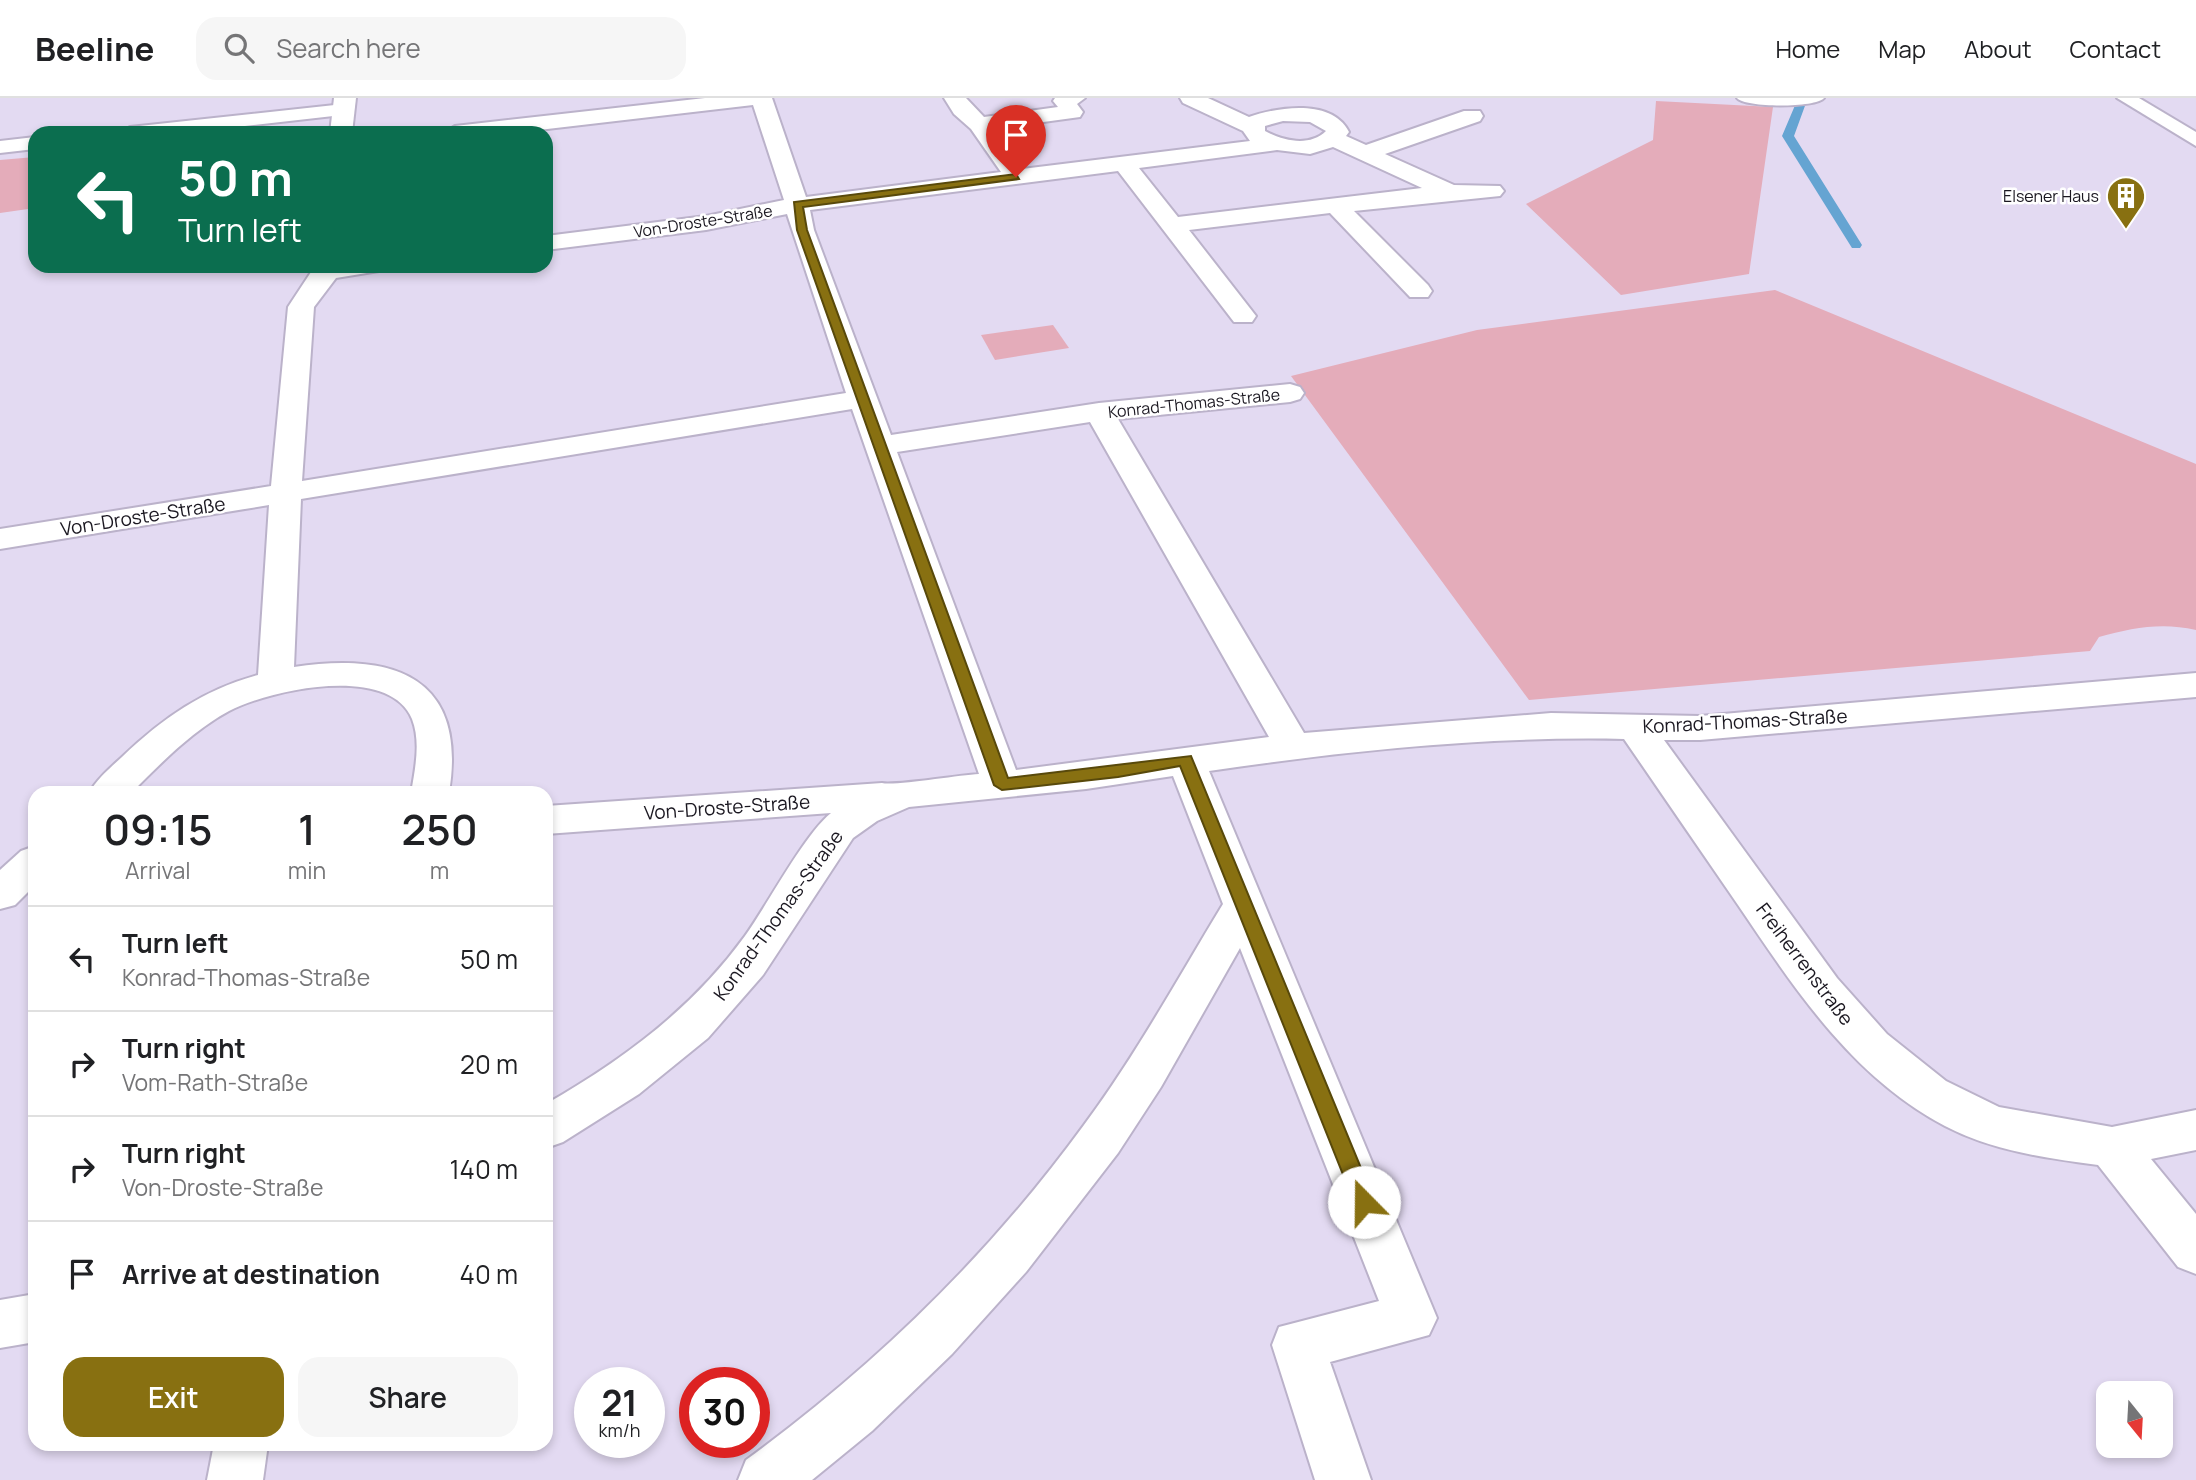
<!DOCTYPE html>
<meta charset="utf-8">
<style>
body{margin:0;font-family:Manrope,sans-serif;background:#f6f6f6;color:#202124;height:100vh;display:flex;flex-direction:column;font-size:26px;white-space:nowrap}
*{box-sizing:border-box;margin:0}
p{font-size:23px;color:#757577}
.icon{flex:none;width:38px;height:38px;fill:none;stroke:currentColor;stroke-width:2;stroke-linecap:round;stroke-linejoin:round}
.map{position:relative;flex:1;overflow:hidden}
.drawer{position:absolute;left:28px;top:688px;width:525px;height:665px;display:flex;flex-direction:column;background:#fff;border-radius:21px;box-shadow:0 4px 10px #0003}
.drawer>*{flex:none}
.guide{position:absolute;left:28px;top:28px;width:525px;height:147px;border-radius:21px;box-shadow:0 4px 10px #0003;background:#0b6e4f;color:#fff;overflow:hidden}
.needle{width:46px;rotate:162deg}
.buttons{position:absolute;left:2096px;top:1283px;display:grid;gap:14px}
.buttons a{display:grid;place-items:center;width:77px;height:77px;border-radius:14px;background:#fff;box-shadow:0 4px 10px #0003;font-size:35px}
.speed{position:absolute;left:574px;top:1269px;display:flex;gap:14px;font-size:35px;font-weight:700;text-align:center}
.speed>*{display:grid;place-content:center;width:91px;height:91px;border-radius:50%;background:#fff;box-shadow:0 4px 10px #0003;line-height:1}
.speed small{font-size:18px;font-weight:400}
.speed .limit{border:10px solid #d22;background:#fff;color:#111}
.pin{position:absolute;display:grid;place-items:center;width:60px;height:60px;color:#fff;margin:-72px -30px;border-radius:50% 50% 50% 0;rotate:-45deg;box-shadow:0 0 7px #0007}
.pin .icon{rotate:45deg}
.me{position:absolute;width:77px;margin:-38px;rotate:338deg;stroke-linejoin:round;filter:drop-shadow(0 0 5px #0008)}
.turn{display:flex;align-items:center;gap:24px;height:147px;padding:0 35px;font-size:32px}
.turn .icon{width:91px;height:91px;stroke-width:2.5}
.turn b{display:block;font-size:49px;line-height:60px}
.eta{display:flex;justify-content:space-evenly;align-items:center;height:119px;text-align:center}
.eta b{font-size:42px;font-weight:600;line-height:49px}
.cta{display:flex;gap:14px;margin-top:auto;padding:14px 35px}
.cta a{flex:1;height:80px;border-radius:21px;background:#887011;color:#fff;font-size:28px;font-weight:600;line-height:80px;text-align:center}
.cta a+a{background:#f6f6f6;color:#202124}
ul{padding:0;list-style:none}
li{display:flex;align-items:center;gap:21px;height:105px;padding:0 35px;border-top:2px solid #e0e0e0}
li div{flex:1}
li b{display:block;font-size:26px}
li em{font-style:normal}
header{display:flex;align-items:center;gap:42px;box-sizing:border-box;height:98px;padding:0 35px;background:#fff;border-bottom:2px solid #e0e0e0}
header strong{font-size:33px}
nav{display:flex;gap:38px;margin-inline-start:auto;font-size:24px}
.search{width:490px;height:63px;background:#f6f6f6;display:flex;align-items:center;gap:18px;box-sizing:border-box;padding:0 24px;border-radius:21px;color:#757577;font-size:26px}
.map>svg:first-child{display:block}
.green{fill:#e4acba}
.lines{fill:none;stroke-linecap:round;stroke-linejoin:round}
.stream{fill:#65a4d2;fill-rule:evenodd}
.lane-casing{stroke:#bbb2ca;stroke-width:4}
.street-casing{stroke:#bbb2ca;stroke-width:4}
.lane{fill:#fff;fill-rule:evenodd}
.street{fill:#fff;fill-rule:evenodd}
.route{fill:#887011;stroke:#58490b;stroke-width:2}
.labels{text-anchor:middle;stroke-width:5;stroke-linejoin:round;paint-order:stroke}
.far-poi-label{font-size:16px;fill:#1a1720;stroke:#fff;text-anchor:end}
.far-street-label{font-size:16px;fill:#1a1720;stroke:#fff}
.street-label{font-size:19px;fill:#1a1720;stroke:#fff}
</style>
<header>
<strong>Beeline</strong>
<div class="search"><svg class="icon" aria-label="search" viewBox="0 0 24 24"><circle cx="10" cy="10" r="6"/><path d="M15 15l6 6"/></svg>Search here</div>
<nav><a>Home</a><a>Map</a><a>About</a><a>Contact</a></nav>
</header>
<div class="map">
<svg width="2196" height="1382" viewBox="0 0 2196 1382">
<rect width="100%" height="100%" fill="#e3daf2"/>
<!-- green -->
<g class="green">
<path d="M1656,3L1773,9L1749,176L1621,197L1526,106L1653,42Z"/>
<path d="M35,59V110L0,115V62Z"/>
<path d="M1775,192L2196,366V532C2161,524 2132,530 2099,539L2090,553L1529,602L1291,278L1477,232Z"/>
<path d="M1053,227L1069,250L995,262L981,237Z"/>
</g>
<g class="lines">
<!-- stream -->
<path class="stream" d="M1801,2L1806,5L1794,38L1862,147L1860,150H1852L1782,38L1796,5Z"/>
<!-- lane casing -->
<g class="lane-casing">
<g id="lane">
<path d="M2117,0H2139L2196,34V48Z"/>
<path d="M344,6L351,8L353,12L351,16L183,35H120L130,29Z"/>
<path d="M35,39V51L0,55V43Z"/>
</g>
</g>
<!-- street casing -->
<g class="street-casing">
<g id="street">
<path d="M334,0H356L352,35H330Z"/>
<path d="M705,0H772L806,99L1001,74L971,31L954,16L944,0H966L984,19L1058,9L1053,3L1055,0H1085L1077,6L1083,14L1080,19L993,31L1022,71L1250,43L1243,33L1183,5L1180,0H1208L1249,19C1278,9 1332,0 1349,34L1346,38L1366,47L1464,13H1480L1483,18L1480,23L1385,56L1454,87L1500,88L1504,93L1500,98L1354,113L1428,187L1432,193L1428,199H1410L1330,115L1189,132L1256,218L1252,224H1234L1118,73L810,112L814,132L891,337L1099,305L1290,286L1300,289L1304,295L1300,301L1290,304L1118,321L1304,635L1551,615L1700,618L2196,575V599L1700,642H1664L1837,880L1887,936L1946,983L1999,1009L2112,1029L2196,1012V1052L2151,1061L2196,1116V1176L2178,1169L2098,1067C2046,1060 1993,1053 1945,1028C1852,979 1795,891 1738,807C1700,752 1662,696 1624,641C1486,638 1345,653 1209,673L1437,1220L1429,1237L1330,1264L1371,1382H1315L1272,1247L1279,1229L1379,1203L1240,850L1161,989L1118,1055L1026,1174L952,1256L872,1333L812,1382H738L746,1362C875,1268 990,1156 1084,1027C1136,957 1178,880 1223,806L1173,678L1086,691L909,709L877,723L853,740L763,877L708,940L639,996L563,1044L546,1050V1006C623,962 693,910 745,838C768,806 804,737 831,715L546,736V708L882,685C895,688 959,677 979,676L852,311L301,401L294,569C394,554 468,579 449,695H411C415,671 421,644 412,621C389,565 269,592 229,613C192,633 161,665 131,695H89C97,681 110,670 122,659C163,620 203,592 258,577L269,407L0,451V431L271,388L288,209L315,168H383L379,173L336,180L314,209L302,383L846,295L787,116L706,132L546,152V138L706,118L784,102L753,7L513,35H444L455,28ZM1283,23L1310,24L1326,33C1310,49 1283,43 1265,33V28ZM1333,49L1422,90L1178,119L1139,70L1277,52L1310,56ZM1090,324L1269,639L1016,672L897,354Z"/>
<path d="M1737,0H1824C1816,10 1745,10 1737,0Z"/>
<path d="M35,748V787L15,807L0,811V772L21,753Z"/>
<path d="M35,1196V1244L0,1250V1202Z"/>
<path d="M214,1346H268L263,1382H207Z"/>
</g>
</g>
<!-- lane -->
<use href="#lane" class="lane"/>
<!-- street -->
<use href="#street" class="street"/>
</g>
<!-- route -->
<path class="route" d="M1016,76L1019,81L803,109L807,132L1008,680L1191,658L1375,1104L1372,1110L1364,1113L1357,1110L1354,1104L1180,668L1118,679L1002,692L994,687L797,132L794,104Z"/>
<!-- icons -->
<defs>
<g id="building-pin" transform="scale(2.0125)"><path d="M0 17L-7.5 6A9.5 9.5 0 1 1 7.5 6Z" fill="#887011" stroke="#fff"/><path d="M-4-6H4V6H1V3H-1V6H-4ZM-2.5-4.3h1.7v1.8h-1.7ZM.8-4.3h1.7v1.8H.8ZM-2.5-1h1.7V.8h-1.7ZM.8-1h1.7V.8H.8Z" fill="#fff"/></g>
</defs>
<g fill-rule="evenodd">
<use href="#building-pin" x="2126" y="98"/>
</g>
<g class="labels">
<!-- far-poi labels -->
<g class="far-poi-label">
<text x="2099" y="104">Elsener Haus</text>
</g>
<!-- far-street labels -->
<g class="far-street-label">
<text transform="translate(703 123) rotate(-9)" y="6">Von-Droste-Straße</text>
<text transform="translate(1194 305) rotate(-6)" y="6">Konrad-Thomas-Straße</text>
</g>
<!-- street labels -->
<g class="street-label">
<text transform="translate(143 418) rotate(-9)" y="7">Von-Droste-Straße</text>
<text transform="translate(1745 623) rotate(-3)" y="7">Konrad-Thomas-Straße</text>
<text transform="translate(727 709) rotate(-4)" y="7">Von-Droste-Straße</text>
<text transform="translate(778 817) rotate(-54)" y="7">Konrad-Thomas-Straße</text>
<text transform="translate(1805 866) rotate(53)" y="7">Freiherrenstraße</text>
</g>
</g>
</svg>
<div class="buttons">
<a><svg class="needle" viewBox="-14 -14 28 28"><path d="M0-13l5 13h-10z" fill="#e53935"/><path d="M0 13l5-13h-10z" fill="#757577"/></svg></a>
</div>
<div class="speed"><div>21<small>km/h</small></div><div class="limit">30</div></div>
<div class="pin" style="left:1016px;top:79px;background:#d93025"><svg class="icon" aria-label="arrive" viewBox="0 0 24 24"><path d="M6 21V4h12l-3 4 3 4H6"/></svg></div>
<svg class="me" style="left:1364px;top:1104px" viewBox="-20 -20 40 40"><circle r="19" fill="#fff"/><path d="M0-13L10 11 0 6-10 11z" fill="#887011"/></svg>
<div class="guide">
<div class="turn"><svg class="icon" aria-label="left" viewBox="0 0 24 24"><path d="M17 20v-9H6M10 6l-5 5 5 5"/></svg><div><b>50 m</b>Turn left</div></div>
</div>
<section class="drawer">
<div class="eta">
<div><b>09:15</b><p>Arrival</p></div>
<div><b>1</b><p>min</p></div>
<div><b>250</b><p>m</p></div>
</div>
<ul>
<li><svg class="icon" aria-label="left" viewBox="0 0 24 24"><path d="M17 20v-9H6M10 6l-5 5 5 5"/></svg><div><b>Turn left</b><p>Konrad-Thomas-Straße</p></div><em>50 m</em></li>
<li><svg class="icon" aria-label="right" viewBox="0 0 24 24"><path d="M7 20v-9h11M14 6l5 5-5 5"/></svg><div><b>Turn right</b><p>Vom-Rath-Straße</p></div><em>20 m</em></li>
<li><svg class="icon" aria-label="right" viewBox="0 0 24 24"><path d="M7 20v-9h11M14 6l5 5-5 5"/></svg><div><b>Turn right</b><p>Von-Droste-Straße</p></div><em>140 m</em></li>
<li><svg class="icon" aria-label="arrive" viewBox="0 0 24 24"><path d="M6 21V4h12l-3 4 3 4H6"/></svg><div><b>Arrive at destination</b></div><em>40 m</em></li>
</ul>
<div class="cta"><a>Exit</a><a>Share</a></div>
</section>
</div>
